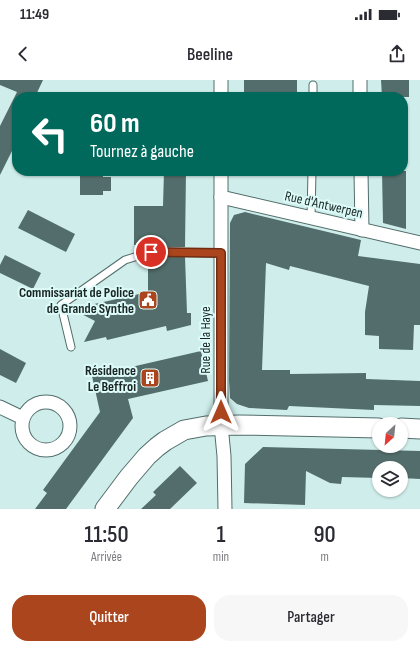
<!DOCTYPE html>
<html lang="fr">
<meta charset="utf-8">
<style>
body{margin:0;font-family:"Sofia Sans Condensed",sans-serif;background:#f7f7f7;color:#2b2b33;height:100vh;display:flex;flex-direction:column;font-size:15px;white-space:nowrap}
*{box-sizing:border-box;margin:0}
p{font-size:13px;color:#7c7c81}
.icon{flex:none;width:22px;height:22px;fill:none;stroke:currentColor;stroke-width:2;stroke-linecap:round;stroke-linejoin:round}
.map{position:relative;height:429px;overflow:hidden}
.side{display:flex;flex-direction:column;background:#fff;flex:1}
.side>*{flex:none}
.hud{position:absolute;left:12px;top:12px;width:396px;height:84px;border-radius:16px;box-shadow:0 1px 3px #0004;background:#00695c;color:#fff;overflow:hidden}
.needle{width:26px;rotate:207deg}
.tools{position:absolute;left:372px;top:337px;display:grid;gap:8px}
.tools a{display:grid;place-items:center;width:36px;height:36px;border-radius:50%;background:#fff;box-shadow:0 1px 3px #0004;font-size:20px}
.pin{position:absolute;display:grid;place-items:center;width:34px;height:34px;color:#fff;margin:-17px;border:2px solid #fff;border-radius:50%;box-shadow:0 1px 4px #0007}
.me{position:absolute;width:44px;margin:-22px;rotate:0deg;stroke-linejoin:round;filter:drop-shadow(0 0 3px #0008)}
.turn{display:flex;align-items:center;gap:14px;height:84px;padding:0 12px;font-size:18px}
.turn .icon{width:52px;height:52px;stroke-width:2.5}
.turn b{display:block;font-size:28px;line-height:34px}
.eta{display:flex;justify-content:space-evenly;align-items:center;height:68px;text-align:center}
.eta b{font-size:24px;font-weight:600;line-height:28px}
.cta{display:flex;gap:8px;margin-top:auto;padding:8px 12px}
.cta a{flex:1;height:46px;border-radius:16px;background:#ab451d;color:#fff;font-size:16px;font-weight:600;line-height:46px;text-align:center}
.cta a+a{background:#f7f7f7;color:#2b2b33}
.status{display:flex;justify-content:space-between;align-items:center;height:28px;padding:0 20px;background:#fff;direction:ltr}
.status svg{height:11px;fill:currentColor}
header{display:flex;justify-content:space-between;align-items:center;height:52px;padding:0 12px;background:#fff;font-size:18px;font-weight:600}
.map>svg:first-child{display:block}
.building{fill:#526d6b}
.lines{fill:none;stroke-linecap:round;stroke-linejoin:round}
.lane-casing{stroke:#526e6b;stroke-width:9}
.street-casing{stroke:#526e6b;stroke-width:15}
.secondary-casing{stroke:#526e6b;stroke-width:21}
.lane{stroke:#fff;stroke-width:7}
.street{stroke:#fff;stroke-width:13}
.secondary{stroke:#fff;stroke-width:19}
.route-casing{stroke:#6f2d13;stroke-width:10}
.route{stroke:#ab451d;stroke-width:7}
.labels{text-anchor:middle;stroke-width:4;stroke-linejoin:round;paint-order:stroke}
.street-label{font-size:14px;fill:#1a2625;stroke:#dcfbf8}
.poi-label{font-size:14px;font-weight:bold;fill:#1a2625;stroke:#dcfbf8;text-anchor:end}
</style>
<div class="status"><b>11:49</b><svg viewBox="0 0 49 12"><path d="M0 12V9h3v3zM5 12V6h3v6zM10 12V3h3v9zM15 12V0h3v12zM26 1h20v11H26zM47 4h2v5h-2z"/></svg></div>
<header><svg class="icon" aria-label="back" viewBox="0 0 24 24"><path d="M15 5l-7 7 7 7"/></svg>Beeline<svg class="icon" aria-label="share" viewBox="0 0 24 24"><path d="M12 15V3M7 8l5-5 5 5M5 13v7h14v-7"/></svg></header>
<div class="map">
<svg width="420" height="429" viewBox="0 0 420 429">
<rect width="100%" height="100%" fill="#cfeeeb"/>
<!-- building -->
<g class="building">
<path d="M0,0H43L35,17H17V61L0,95V46L17,12L0,5Z"/>
<rect x="244" y="0" width="53" height="17"/>
<path d="M381,0H409V17H382Z"/>
<path d="M80,91H103V97H111V111H103V115H80Z"/>
<path d="M164,91H186L185,167H151L147,168V165H134V126H163Z"/>
<path d="M382,91H406V149L383,143Z"/>
<path d="M28,130L75,154L66,172L18,148Z"/>
<path d="M245,132L361,160L358,176L420,184V245H414L413,270L379,269V256L365,255V232L369,206L290,186L289,190L266,183L262,290H290V294L366,293V299L420,301V326L374,325V330L289,326L287,330L249,328L237,324L230,318L229,301L230,143L234,135Z"/>
<path d="M5,175L41,193L33,209L0,193V185Z"/>
<path d="M152,177H185L187,233H191V245L167,251L166,246L107,260L106,257L84,262L95,241L72,229L148,212V178Z"/>
<path d="M0,269L26,283L16,303L0,295Z"/>
<path d="M201,271L208,301L128,319L133,338L66,429H35L47,413L43,410L100,332L92,296Z"/>
<path d="M263,367L420,371V399L401,398V388H379V398L342,397L341,404L330,403L306,391L305,425L244,423L245,384Z"/>
<path d="M180,386L197,403L170,429H141L156,415L153,412Z"/>
</g>
<g class="lines">
<!-- lane casing -->
<g class="lane-casing">
<g id="lane">
<path d="M313,17V5"/>
<path d="M311,138L312,91"/>
<path d="M71,267L61,225L125,180L151,172L221,173"/>
</g>
</g>
<!-- street casing -->
<g class="street-casing">
<g id="street">
<path d="M221,0V17"/>
<path d="M360,0V17"/>
<path d="M221,91V345L224,376L225,429"/>
<path d="M361,91L362,150"/>
<path d="M221,117L420,163"/>
<circle cx="46" cy="346" r="24"/>
<path d="M0,327L23,338"/>
</g>
</g>
<!-- secondary casing -->
<g class="secondary-casing">
<g id="secondary">
<path d="M401,348L420,349"/>
<path d="M105,429L129,397L147,376L157,367L165,361L184,350L206,346L239,345L379,348"/>
</g>
</g>
<!-- lane -->
<use href="#lane" class="lane"/>
<!-- street -->
<use href="#street" class="street"/>
<!-- secondary -->
<use href="#secondary" class="secondary"/>
</g>
<g class="lines">
<!-- route casing -->
<g class="route-casing">
<path id="route" d="M151,172L221,173V332"/>
</g>
<!-- route -->
<use href="#route" class="route"/>
</g>
<!-- icons -->
<defs>
<g id="civic-square" transform="scale(1)"><rect x="-9" y="-9" width="18" height="18" rx="4" fill="#ab451d" stroke="#dcfbf8"/><path d="M-.6-6.5H3V-4.5H.6V-3L4-1V1h2V6H-6V1h2V-1L-.6-3ZM-1.2 2.5V6h2.4V2.5Z" fill="#fff"/></g>
<g id="building-square" transform="scale(1)"><rect x="-9" y="-9" width="18" height="18" rx="4" fill="#ab451d" stroke="#dcfbf8"/><path d="M-4-6H4V6H1V3H-1V6H-4ZM-2.5-4.3h1.7v1.8h-1.7ZM.8-4.3h1.7v1.8H.8ZM-2.5-1h1.7V.8h-1.7ZM.8-1h1.7V.8H.8Z" fill="#fff"/></g>
</defs>
<g fill-rule="evenodd">
<use href="#civic-square" x="148" y="220"/>
<use href="#building-square" x="150" y="298"/>
</g>
<g class="labels">
<!-- street labels -->
<g class="street-label">
<text transform="translate(324 124) rotate(13)" y="5">Rue d'Antwerpen</text>
<text transform="translate(205 260) rotate(-90)" y="5">Rue de la Haye</text>
</g>
<!-- poi labels -->
<g class="poi-label">
<text x="134" y="217">Commissariat de Police<tspan x="134" dy="16">de Grande Synthe</tspan></text>
<text x="136" y="295">Résidence<tspan x="136" dy="16">Le Beffroi</tspan></text>
</g>
</g>
</svg>
<div class="tools">
<a><svg class="needle" viewBox="-14 -14 28 28"><path d="M0-13l5 13h-10z" fill="#e53935"/><path d="M0 13l5-13h-10z" fill="#7c7c81"/></svg></a>
<a><svg class="icon" aria-label="layers" viewBox="0 0 24 24"><path d="M12 4l9 5-9 5-9-5zM3 14l9 5 9-5"/></svg></a>
</div>
<div class="pin" style="left:151px;top:172px;background:#d93025"><svg class="icon" aria-label="arrive" viewBox="0 0 24 24"><path d="M6 21V4h12l-3 4 3 4H6"/></svg></div>
<svg class="me" style="left:221px;top:332px" viewBox="-20 -20 40 40"><path d="M0-17L14 15 0 8-14 15z" fill="#ab451d" stroke="#fff" stroke-width="4"/></svg>
<div class="hud">
<div class="turn"><svg class="icon" aria-label="left" viewBox="0 0 24 24"><path d="M17 20v-9H6M10 6l-5 5 5 5"/></svg><div><b>60 m</b>Tournez à gauche</div></div>
</div>
</div>
<section class="side">
<div class="eta">
<div><b>11:50</b><p>Arrivée</p></div>
<div><b>1</b><p>min</p></div>
<div><b>90</b><p>m</p></div>
</div>
<div class="cta"><a>Quitter</a><a>Partager</a></div>
</section>
